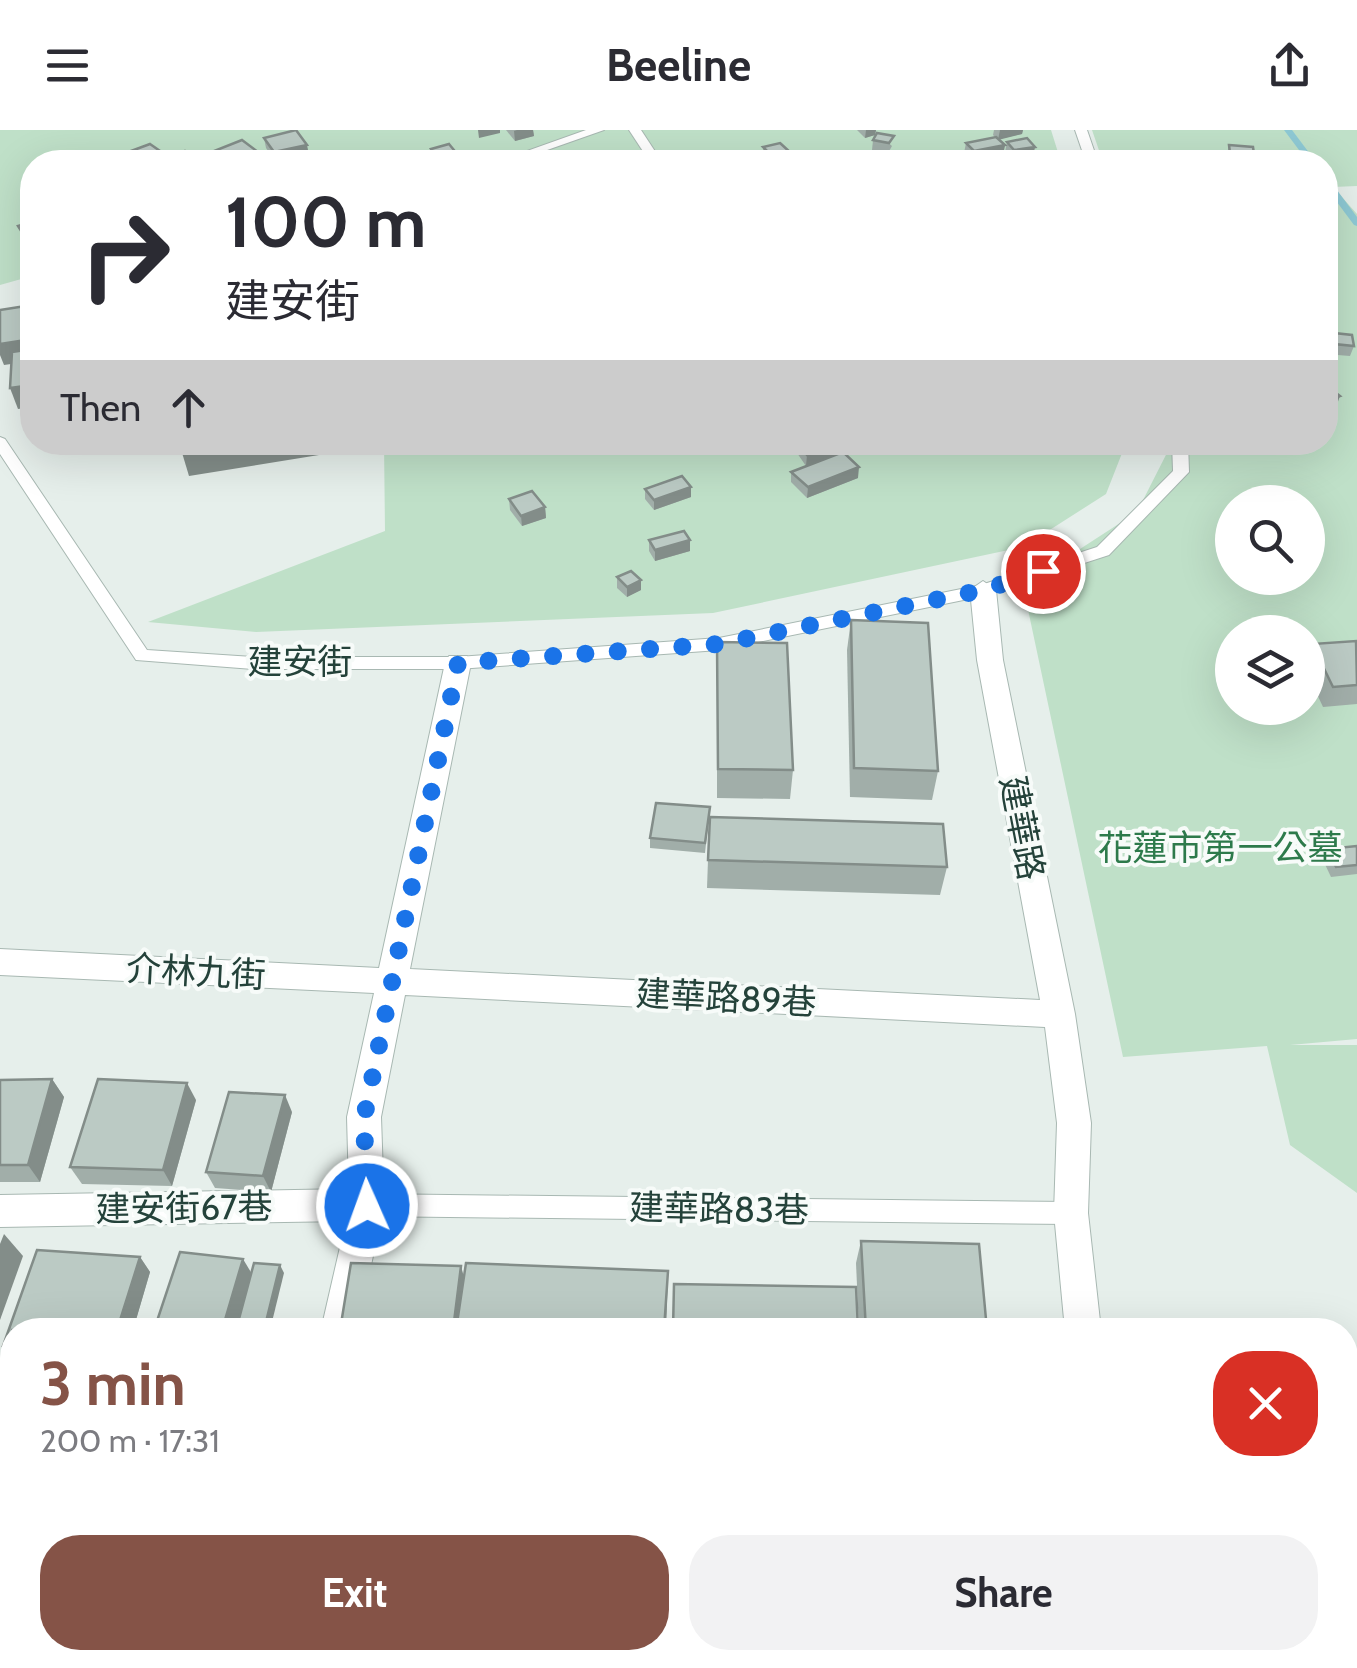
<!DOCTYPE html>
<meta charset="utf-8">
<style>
body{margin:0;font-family:Cabin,"Noto Sans TC",sans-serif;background:#f2f2f3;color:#2b2b33;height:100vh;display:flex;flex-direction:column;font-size:38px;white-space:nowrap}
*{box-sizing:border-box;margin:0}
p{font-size:32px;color:#7c7c81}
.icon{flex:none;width:55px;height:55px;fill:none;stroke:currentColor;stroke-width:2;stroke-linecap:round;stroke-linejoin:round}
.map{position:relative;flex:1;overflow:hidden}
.panel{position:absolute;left:0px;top:1188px;width:1358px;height:352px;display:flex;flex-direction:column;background:#fff;border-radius:40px 40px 0 0;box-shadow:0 10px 40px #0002}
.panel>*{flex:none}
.guide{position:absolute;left:20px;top:20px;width:1318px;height:305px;border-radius:40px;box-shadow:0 10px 40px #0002;background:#fff;color:#2b2b33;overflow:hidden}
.tools{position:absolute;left:1215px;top:355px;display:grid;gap:20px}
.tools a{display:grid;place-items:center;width:110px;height:110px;border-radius:50%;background:#fff;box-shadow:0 10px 40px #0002;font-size:50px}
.pin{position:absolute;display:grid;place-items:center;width:85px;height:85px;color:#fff;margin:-42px;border:5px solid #fff;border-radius:50%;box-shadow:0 2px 10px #0007}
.me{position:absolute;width:110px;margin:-55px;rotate:358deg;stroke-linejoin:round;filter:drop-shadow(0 0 8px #0008)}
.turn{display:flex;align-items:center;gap:35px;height:210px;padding:0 40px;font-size:45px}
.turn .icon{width:130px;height:130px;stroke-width:2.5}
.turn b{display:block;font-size:70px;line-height:85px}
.then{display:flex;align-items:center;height:95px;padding:0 40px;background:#0003;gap:20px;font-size:38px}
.round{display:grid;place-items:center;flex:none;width:105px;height:105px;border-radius:40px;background:#f2f2f3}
.overview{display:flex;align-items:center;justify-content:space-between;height:170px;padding:0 40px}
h1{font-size:60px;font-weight:700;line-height:75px;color:#855347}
.primary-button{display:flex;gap:20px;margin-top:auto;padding:20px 40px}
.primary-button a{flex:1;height:115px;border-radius:40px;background:#855347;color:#fff;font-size:40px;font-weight:700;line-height:115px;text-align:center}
.primary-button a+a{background:#f2f2f3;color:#2b2b33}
header{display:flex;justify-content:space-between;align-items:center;height:130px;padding:0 40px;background:#fff;font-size:45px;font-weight:700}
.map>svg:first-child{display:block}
.green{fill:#bfe0c8;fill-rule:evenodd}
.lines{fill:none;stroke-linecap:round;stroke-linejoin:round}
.stream{fill:#8ec9d4;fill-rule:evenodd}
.lane-casing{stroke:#a8b8b2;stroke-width:2}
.street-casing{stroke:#a8b8b2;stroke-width:2}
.lane{fill:#fff;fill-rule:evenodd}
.street{fill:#fff;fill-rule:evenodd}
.wall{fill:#a1aea9}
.shaded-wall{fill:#838d89}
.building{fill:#bbcac4;stroke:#838d89;stroke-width:2.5}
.route{stroke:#1a73e8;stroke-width:18;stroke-dasharray:0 32.4}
.labels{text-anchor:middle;stroke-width:8;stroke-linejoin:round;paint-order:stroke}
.street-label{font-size:35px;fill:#24423a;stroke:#f7fbf9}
.park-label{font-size:35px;fill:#2d7a4b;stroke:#f7fbf9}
</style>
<header><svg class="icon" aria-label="menu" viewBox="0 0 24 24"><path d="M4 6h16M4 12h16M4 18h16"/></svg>Beeline<svg class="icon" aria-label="share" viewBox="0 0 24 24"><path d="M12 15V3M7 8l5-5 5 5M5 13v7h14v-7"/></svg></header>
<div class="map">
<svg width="1357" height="1538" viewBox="0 0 1357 1538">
<rect width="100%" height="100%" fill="#e6efeb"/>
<!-- green -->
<g class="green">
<path d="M0,0H1051L1061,32H32V146L0,155Z"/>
<path d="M1092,0H1357V56L1333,57L1357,84V909L1290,915H1357V1063L1290,1015L1267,916L1123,927L1023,456L1137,382L1172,313L1325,312V32H1103ZM1232,372H1308V448H1232ZM1232,502H1308V578H1232Z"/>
<path d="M384,313H1126L1106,364L1023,417L713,483L256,502L148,492L385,401Z"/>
</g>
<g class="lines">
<!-- stream -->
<g class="stream">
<path d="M1284,0H1292L1316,32H1308Z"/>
<path d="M1325,47L1328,48L1357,87V96L1354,95L1325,56Z"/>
</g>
<!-- lane casing -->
<g class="lane-casing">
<g id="lane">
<path d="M586,0H604L513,32H496Z"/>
<path d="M629,0H641L662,32H650Z"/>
<path d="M1075,0H1087L1098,32H1086Z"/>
<path d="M0,307L5,309L147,520L253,527H458L719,508L981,455L1097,417L1173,341L1172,312H1188L1189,342L1109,425L983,466L719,520L458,539H253L136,530L0,324Z"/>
<path d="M367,1064L1071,1072L1079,1075L1083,1083L1079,1091L1071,1094L367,1086L359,1082L355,1075L359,1068Z"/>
<rect x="0" y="1417" width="12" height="26"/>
<path d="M616,1528H854L860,1538H621Z"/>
</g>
</g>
<!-- street casing -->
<g class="street-casing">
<g id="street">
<path d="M983,451L996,460L1003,530L1075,884L1091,993L1088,1083L1101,1200H1065L1054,1083L1057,993L1045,897L405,865L381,987L384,1075L357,1200H321L346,1091L0,1097V1065L349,1059L347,987L374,863L0,845V819L379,838L445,533L449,526H467L471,533L410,839L1040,870L977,530L970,460Z"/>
<path d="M270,1528H312L309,1538H267Z"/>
<path d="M1094,1528H1135L1137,1538H1095Z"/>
</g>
</g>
<!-- lane -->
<use href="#lane" class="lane"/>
<!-- street -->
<use href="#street" class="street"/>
</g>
<!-- wall -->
<g class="wall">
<path d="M506,0H533L534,6L515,11Z"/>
<path d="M857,0H876L875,5L865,8Z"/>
<path d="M994,0H1023L1022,4L999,9L1005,15L1003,25L972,31L964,23L966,13L995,7L993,5Z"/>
<path d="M877,3L892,16L888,23L872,20L873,10Z"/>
<path d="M264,8L309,25L276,32L266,18Z"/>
<path d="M1007,12L1033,27L1012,30L1005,22Z"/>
<path d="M1229,15L1254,24L1251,32H1227V25Z"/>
<path d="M763,17L791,32H768L763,28Z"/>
<path d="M431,19L458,25L459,32H435L432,29Z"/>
<path d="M131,21H160L163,31L135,32Z"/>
<path d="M258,22L260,32H211L209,23Z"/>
<path d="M1325,202L1354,216L1350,226L1325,224Z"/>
<path d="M798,313L849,324L846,325L858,348L807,368L791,352V342L806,336L797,323Z"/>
<path d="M691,357V367L654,380L645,369V359Z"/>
<path d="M509,369L545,377L546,388L522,396L510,380Z"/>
<path d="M649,410H690V421L655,431L649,421Z"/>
<path d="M617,447L641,460L627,467L617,458Z"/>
<path d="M851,490L938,641L932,670L850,667L847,520Z"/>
<path d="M717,512L793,640L790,669L717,668Z"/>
<path d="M1357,513V574L1323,577L1308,545V524L1312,514Z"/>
<path d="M710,677L705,723L650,718V708Z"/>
<path d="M1357,716V744L1331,747L1322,728L1327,719Z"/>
<path d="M708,730L947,737L940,765L707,758Z"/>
<path d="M52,949L64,967L40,1052H0V950Z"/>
<path d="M196,970L172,1056L82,1054L70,1037Z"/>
<path d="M292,982L271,1062L215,1058L206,1042Z"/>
<path d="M861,1111L987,1200H859L856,1133Z"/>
<path d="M37,1120L140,1127L150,1142L133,1200H12V1226L3,1216Z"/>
<rect x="0" y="1246" width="12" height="84"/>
<path d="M898,1528H1030L1022,1536L899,1533Z"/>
</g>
<!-- shaded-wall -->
<g class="shaded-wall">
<path d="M478,0H500V3L479,8Z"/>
<path d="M517,0H533L534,6L515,11L514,1Z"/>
<path d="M866,0H876L875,5L865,8Z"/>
<path d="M1000,0H1023L1022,4L998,10Z"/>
<path d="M307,15L309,25L276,32L274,22Z"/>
<path d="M1005,15L1003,25L972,31L974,21Z"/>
<path d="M1035,17L1033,27L1012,30L1014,20Z"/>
<path d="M160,21L163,31L141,32L140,29Z"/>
<path d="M258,22L260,32H230Z"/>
<path d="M792,24L791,32H775V29Z"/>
<path d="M458,25L459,32H440L439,30Z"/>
<path d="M32,105V116L29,117L25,107Z"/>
<path d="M32,209V231L4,235L0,225V214Z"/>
<path d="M32,255V277L18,279L10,258Z"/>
<path d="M1340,266L1336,277L1325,280V271Z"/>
<path d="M202,312H317L319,325L189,346L180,316Z"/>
<path d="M851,313L849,324L806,336L807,325Z"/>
<path d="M859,337L858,348L807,368L808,357Z"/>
<path d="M691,357V367L654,380V370Z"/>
<path d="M545,377L546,388L522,396L521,386Z"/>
<path d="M690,410V421L655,431V420Z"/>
<path d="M641,450V460L627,467V457Z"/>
<path d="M52,949L64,967L40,1052L28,1035Z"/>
<path d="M187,953L196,970L172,1056L163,1040Z"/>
<path d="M285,965L292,982L271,1062L263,1046Z"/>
<path d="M4,1104L23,1126L0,1190V1114Z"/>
<path d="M140,1127L150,1142L133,1200H117Z"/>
<path d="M243,1129L252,1144L235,1200H222Z"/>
<path d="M280,1135L284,1143L270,1200H264Z"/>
<path d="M461,1136L465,1151L459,1200H453Z"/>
<path d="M668,1141L666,1200H664Z"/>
</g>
<!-- building -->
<g class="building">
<path d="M296,0L307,15L274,22L264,8Z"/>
<path d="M877,3L894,6L889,13L873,10Z"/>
<path d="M996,7L1005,15L974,21L966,13Z"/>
<path d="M1027,8L1035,17L1014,20L1007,12Z"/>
<path d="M242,10L258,22L230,32H222L209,23Z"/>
<path d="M780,13L792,24L775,29L763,17Z"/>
<path d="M150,14L160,21L140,29L131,21Z"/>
<path d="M449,14L458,25L439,30L431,19Z"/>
<path d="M1229,15L1253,17L1254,24L1230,23Z"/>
<path d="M185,21L200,32H172L166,28Z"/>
<path d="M417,24L423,32H399L397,29Z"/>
<path d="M319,25L324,32H287Z"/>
<path d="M873,27L892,30L891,32H870Z"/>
<path d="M32,92V105L25,107L18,96Z"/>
<path d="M32,175V209L0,214V180Z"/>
<path d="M1325,202L1352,205L1354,216L1325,213Z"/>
<path d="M32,219V255L10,258L12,222Z"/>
<path d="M1331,259L1340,266L1325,271V260Z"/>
<path d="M179,312H202L180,316Z"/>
<path d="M850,312L807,325L798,313L799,312Z"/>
<path d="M843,322L859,337L808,357L791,342Z"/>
<path d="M682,346L691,357L654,370L645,359Z"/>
<path d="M532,361L545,377L521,386L509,369Z"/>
<path d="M684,401L690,410L655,420L649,410Z"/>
<path d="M631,441L641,450L627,457L617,447Z"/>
<path d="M851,490L928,493L938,641L854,638Z"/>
<path d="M1356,511L1357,555L1333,557L1312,514Z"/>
<path d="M717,512L787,513L793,640L718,639Z"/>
<path d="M656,673L710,677L705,713L650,708Z"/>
<path d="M710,687L943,694L947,737L708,730Z"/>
<path d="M1357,716V735L1336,737L1327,719Z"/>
<path d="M52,949L28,1035H0V950Z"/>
<path d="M98,949L187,953L163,1040L70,1037Z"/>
<path d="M229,962L285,965L263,1046L206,1042Z"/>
<path d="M861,1111L979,1114L987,1200H866Z"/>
<path d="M37,1120L140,1127L117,1200H12V1217L3,1216Z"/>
<path d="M180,1122L243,1129L222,1200H154Z"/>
<path d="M254,1133L280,1135L264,1200H236Z"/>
<path d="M351,1133L461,1136L453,1200H340Z"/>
<path d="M466,1133L668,1141L664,1200H456Z"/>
<path d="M674,1154L856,1157L858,1200H673Z"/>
<rect x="0" y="1246" width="12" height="65"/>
</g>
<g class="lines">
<!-- route -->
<path class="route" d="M367,1076L364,988L458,533L719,514L983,460L1043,441"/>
</g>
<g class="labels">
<!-- street labels -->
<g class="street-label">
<text x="300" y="544">建安街</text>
<text transform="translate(1022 698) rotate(79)" y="12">建華路</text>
<text transform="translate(196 842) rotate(3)" y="12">介林九街</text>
<text transform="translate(726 868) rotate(3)" y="12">建華路89巷</text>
<text transform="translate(184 1078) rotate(-1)" y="12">建安街67巷</text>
<text transform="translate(719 1079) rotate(1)" y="12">建華路83巷</text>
</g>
<!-- park labels -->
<g class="park-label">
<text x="1220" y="730">花蓮市第一公墓</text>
</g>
</g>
</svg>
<div class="tools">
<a><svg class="icon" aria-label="search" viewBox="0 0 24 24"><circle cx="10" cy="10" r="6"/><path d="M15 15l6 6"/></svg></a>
<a><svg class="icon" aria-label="layers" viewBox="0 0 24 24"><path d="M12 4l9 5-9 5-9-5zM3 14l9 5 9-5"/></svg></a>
</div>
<div class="pin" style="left:1043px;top:441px;background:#d93025"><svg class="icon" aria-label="arrive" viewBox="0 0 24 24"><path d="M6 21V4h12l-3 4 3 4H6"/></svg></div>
<svg class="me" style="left:367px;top:1076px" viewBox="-20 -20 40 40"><circle r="17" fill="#1a73e8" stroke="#fff" stroke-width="3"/><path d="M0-11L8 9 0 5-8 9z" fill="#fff"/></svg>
<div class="guide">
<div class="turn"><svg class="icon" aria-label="right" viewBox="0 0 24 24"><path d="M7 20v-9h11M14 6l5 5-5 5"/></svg><div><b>100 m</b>建安街</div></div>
<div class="then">Then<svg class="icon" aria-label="ahead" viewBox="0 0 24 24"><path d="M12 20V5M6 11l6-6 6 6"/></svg></div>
</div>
<section class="panel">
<div class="overview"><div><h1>3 min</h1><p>200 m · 17:31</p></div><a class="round" style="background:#d93025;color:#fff"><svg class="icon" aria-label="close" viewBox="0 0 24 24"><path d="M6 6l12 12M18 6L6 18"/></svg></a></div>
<div class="primary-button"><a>Exit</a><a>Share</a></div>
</section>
</div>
